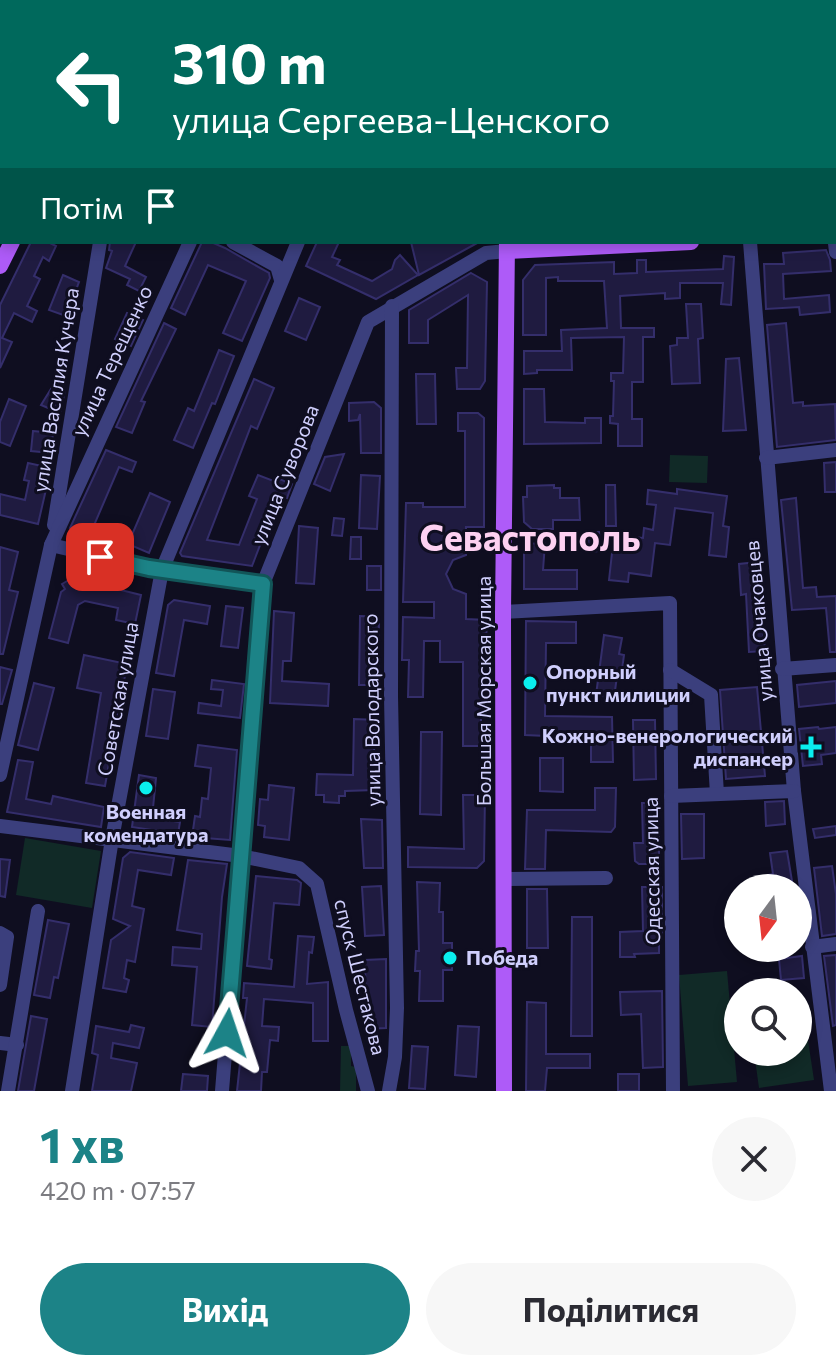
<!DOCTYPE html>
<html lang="uk">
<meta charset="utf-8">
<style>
body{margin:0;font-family:Commissioner,sans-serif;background:#f7f7f7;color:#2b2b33;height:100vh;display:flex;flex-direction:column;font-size:30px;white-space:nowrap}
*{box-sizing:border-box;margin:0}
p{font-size:26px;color:#7c7c81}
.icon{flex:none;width:44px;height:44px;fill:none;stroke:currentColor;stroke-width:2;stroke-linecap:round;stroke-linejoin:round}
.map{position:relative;height:1091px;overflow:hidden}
.sheet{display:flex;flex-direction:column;background:#fff;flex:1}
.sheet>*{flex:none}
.guide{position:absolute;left:0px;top:0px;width:836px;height:244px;box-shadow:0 4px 12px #0003;background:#00695c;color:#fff;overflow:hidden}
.needle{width:52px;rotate:195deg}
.controls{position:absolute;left:724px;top:874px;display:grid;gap:16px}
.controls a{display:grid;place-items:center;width:88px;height:88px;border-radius:50%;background:#fff;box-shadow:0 4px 12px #0003;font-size:40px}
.pin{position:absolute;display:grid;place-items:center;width:68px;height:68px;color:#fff;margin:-34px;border-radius:16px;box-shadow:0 4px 12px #0006}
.me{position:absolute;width:88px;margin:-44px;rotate:5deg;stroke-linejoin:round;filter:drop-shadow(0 0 6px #0008)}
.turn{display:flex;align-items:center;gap:28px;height:168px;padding:0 40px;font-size:36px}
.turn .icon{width:104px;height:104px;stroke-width:2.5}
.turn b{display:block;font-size:56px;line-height:68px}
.then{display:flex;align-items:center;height:76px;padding:0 40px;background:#0003;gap:16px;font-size:30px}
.round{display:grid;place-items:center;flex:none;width:84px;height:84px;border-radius:42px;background:#f7f7f7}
.head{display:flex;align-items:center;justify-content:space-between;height:136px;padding:0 40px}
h1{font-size:48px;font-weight:700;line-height:60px;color:#1c8387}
.button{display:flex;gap:16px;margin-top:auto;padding:16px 40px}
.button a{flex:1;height:92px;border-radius:48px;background:#1c8387;color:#fff;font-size:32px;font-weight:700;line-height:92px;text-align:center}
.button a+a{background:#f7f7f7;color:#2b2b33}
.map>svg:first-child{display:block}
.green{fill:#112a27}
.building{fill:#1f1b40;stroke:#342e6b;stroke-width:2}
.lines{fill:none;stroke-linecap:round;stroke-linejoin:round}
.minor{stroke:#3b3f7d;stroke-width:14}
.major{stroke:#ae5bf8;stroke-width:16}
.route-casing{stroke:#125558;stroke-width:20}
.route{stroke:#1c8387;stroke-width:14}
.poi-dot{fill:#0aeeee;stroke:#0f0e20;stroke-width:3}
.labels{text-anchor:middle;stroke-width:6;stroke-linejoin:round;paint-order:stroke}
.street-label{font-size:20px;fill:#d0cffd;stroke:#0f0e20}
.poi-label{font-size:20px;font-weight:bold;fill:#d0cffd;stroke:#0f0e20;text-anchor:start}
.town-label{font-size:36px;font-weight:bold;fill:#fdd1f1;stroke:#0f0e20}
</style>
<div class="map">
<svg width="836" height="1091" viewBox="0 0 836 1091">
<rect width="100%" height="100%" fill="#0f0e20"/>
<!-- green -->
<g class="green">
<path d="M670,455L708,456L707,483L669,482Z"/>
<path d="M25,838L101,851L92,908L16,895Z"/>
<path d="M727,971L737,1082L688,1086L679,975Z"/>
<path d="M806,1027L814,1080L759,1088L754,1052H798V1028Z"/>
<path d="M341,1046H351V1066L356,1067V1091H340Z"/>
</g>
<!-- building -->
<g class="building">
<path d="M31,242H48L56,246L49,261L43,257L34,276L40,279L27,306L37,311L32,322L14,313L2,338L12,342L0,368V305Z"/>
<path d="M110,242H136L125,266L146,277L139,291L127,285L130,279L106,268L112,251L109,250Z"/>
<path d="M202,242H211L225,248L269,273L270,278L242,341L223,333L246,281L208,265L185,315L171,308Z"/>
<path d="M317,242H339L332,257L340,260L337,265L372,281L392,269L395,260L400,255L418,275L376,299L306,266Z"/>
<path d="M411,242H479L419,275Z"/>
<path d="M826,250L830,260L831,271L783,274L784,299L829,295L830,312L800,315L799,307L766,309L764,264H784L783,253Z"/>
<path d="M724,256L734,257L731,305L721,304L723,283H680V298L665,299V293L620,296L621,328H654V337H643V382H632V419H642V446H618V424L610,423V416H613L614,381H611V373H623L624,337L571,338L572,370H537V373L524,374V351H562L561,330L607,328L604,281H558V277L546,278V335H523V280L535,265L614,262V274L637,273V260H646V272L723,269Z"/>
<path d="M471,273L487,282L485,381L480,389H457L456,368H467L468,295L428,320V343H409V310Z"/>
<path d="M63,275L79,282L66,316L49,310Z"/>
<path d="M299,298L320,307L306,340L285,331Z"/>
<path d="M686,304H701L703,338L698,339L700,383L672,384L670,346L677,345V338H688Z"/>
<path d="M127,313L143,320L131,346L115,339Z"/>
<path d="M164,323L176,329L141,401L145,402L132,433L116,427Z"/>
<path d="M786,323L793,403L803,402V406L835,404L836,440L777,447L767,325Z"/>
<path d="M219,350L234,356L215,404L212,403L193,448L174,440L188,408L194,411Z"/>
<path d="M739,358L746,430L723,431L726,359Z"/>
<path d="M416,374H435L436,424H417Z"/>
<path d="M254,379L274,388L257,429L251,426L207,540L239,545L257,499L249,496L258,475L276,482L277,478L292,484L287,498L284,497L268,537L264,535L252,566L182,556L180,553Z"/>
<path d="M54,384L65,390L60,413L41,405Z"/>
<path d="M524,389H544L545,422L585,423V418H601V443L524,444Z"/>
<path d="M9,399L26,406L10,446L0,442V422Z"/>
<path d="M374,402L381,408V453H361L360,414L358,420L349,421V403Z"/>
<path d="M458,413H478L484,418V527H466V555L453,560L446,574L453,589L466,594V619L487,620L485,663H481V746H463V662H440V641H424L423,697H408L409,660H402L403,617L434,618V602H403L406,503H423V507H465V431H458Z"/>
<path d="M33,431L53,433L51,453L31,451Z"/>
<path d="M106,450L136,462L132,472L119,467L89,537L70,528Z"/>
<path d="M344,454L330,491L314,484L325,457Z"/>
<path d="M836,462V492H825L824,463Z"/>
<path d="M28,463L51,468L38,524L0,515V494L25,500L29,481L24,480Z"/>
<path d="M361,475L380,476L377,529L359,528Z"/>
<path d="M554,485V488H560V498H579L580,520H553V529H532L524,522L523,497H527V486Z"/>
<path d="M606,485H615L616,526H606Z"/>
<path d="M677,489L727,496L723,526L729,527L726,557L709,555L713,513L675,508L670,545L655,543L651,576L629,573L628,582L609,580L614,535L643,538L644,528L653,530L656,505L647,504L648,490L677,494Z"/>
<path d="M150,493L170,502L149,553L128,544Z"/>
<path d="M796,498L803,588L816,587L817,597L836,596V652H830L826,608L792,610L781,500Z"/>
<path d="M334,518L344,519L342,536L332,535Z"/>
<path d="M299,526L318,528L314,584L296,583Z"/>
<path d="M589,532H599L600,551L586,552Z"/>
<path d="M351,537H361V559H350Z"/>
<path d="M545,543L543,570H577V589H524V544Z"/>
<path d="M0,547L18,552L9,590L18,592L3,654H0Z"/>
<path d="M757,562L765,651L749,652L746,594L741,595L739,564Z"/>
<rect x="367" y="566" width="14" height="24"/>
<path d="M74,577L77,582L81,580L141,595L135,624L116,620L118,608L85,601L78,605L68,643L49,638L61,592L65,589L62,584Z"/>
<path d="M174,600L210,606L207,624L184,620L174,676L156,673L168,605Z"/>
<path d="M226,606L243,608L238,648L221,646Z"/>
<path d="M274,611L294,613L291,661H283L282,681L329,684L328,706L270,703Z"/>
<path d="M360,616L379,617L378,685H359Z"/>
<path d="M526,621L576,622V643H546L545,716L612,717L613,762H591V738L525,735Z"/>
<path d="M604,635L622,638L619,654L624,655L621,677L617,676L614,698L596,695Z"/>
<path d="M84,655L127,664L105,786L86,783L101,693L77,688Z"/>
<path d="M0,667L12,670L2,704H0Z"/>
<path d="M212,680L244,684L240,718L198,713L199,703L221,706L223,690L211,689Z"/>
<path d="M836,681V703L799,707L797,685Z"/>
<path d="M34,683L54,688L38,750L18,745Z"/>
<path d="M757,687L765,776L726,779L720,690Z"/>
<path d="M153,689L175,692L168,739L146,736Z"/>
<path d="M354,719L377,720L376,742H374L375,790L345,791V796H339V803L324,802V795H316L317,774L353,775Z"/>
<path d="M633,720H655L656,779L634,780Z"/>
<path d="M818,727L819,729L836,727V753L821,755L822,764L803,766L799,729Z"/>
<path d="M421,732H442L441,815L420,814Z"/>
<path d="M198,745L237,750L230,840L192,837L195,816L200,817L202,798L208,799L211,768L195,766Z"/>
<path d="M540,758H563V792L540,791Z"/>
<path d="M18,760L33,762L26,799L51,804L53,796L104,807L101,827L7,812Z"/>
<path d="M139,775L156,778L152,818L180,822L178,834L132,827Z"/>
<path d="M269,785L294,788L289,840L264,837L265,826L258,825L260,799L268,800Z"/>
<path d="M595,788H616L615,827L611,832L546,830L545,869H525L527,810H595Z"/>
<path d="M463,795H485L484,861L477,868L408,867V847L464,849Z"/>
<path d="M784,801L785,824L766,826L765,802Z"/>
<path d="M642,803H659V860L655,864H639L635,861L634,843H643Z"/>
<path d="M681,814H704V858L682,859Z"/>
<path d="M361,819L382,820L383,868H364Z"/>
<path d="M836,826V835L815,838L813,829Z"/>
<path d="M787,851L793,887L770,888L768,875L773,874L770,853Z"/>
<path d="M130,852L174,858L171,875L138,870L132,906L144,909L135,962L127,960L124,978L129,980L126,992L103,988L111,940L130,926L113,919L123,858Z"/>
<path d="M0,859L10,860L5,897L0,896Z"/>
<path d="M188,860L227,864L222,897L212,1027L192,1025L197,967L172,965L173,947L201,949L202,934L177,930Z"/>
<path d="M832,866L836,894V934L822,936L814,868Z"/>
<path d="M256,876L297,880L301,883L299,905L274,903L269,959L272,960L271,969L247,966Z"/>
<path d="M417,882L440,883L439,912H443V943H452V970H443V1001H419L420,971H415L416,951H419Z"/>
<path d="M381,886L384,935L365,936L362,887Z"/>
<path d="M642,887H662V939H659V953L634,954L635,957H620V932L643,931Z"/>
<path d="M527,889H547L548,948H527Z"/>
<path d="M572,917H592V1036H571Z"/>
<path d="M48,920L69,924L58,978L54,977L50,998L34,995Z"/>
<path d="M298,936L314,937L312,953L309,952L307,984L328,982V1041H313V1003L264,999L262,1026L279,1027L278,1041L270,1040L267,1072H262L261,1091H237L247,998H243L244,983L294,987Z"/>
<path d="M836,955V1025L833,1026L824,956Z"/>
<path d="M802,956L804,978L781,980L779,959Z"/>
<path d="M386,959V1028L366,1029L365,960Z"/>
<path d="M662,991L663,1067L643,1068L641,1014L621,1015L620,992Z"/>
<path d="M527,1002L546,1003V1054H590V1068H547L545,1091H526Z"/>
<path d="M31,1016L47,1019L34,1091H18Z"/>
<path d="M131,1025L144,1028L139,1048L113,1043L111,1058L137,1063L131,1091H92L98,1055L92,1053L96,1026L129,1032Z"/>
<path d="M458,1026L479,1027L476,1077L455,1075Z"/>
<path d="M412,1046L428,1047L425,1089L409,1088Z"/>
<path d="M183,1074L208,1076L207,1091H181Z"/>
<rect x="618" y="1074" width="21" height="17"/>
</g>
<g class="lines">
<!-- minor -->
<g class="minor">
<path d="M736,0V2"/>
<path d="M816,0V2"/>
<path d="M410,2L411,0"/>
<path d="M834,235L836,252"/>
<path d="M233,242L277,266L281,280"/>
<path d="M750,242L794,791L831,1091"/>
<path d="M766,458L836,450"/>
<path d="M54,525L100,242"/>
<path d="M51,545L149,568L263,584"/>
<path d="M503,612L670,603L673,1091"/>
<path d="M782,669L836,665"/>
<path d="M670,670L711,695L717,794"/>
<path d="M0,775L51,545L190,242"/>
<path d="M671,796L794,791"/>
<path d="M0,826L241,856L299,868L317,884L346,1010L368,1091"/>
<path d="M504,879L606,878"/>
<path d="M0,933L7,937L0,985"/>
<path d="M812,947L836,944"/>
<path d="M0,1043L17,1045"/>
<path d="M8,1091L38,911"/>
<path d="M72,1091L112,839L162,570L298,242"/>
<path d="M222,1091L263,584L368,322L486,253L507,251"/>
<path d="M389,1091L395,1057L397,1008L391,696L392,306"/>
</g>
<!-- major -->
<g class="major">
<path d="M505,0V2"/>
<path d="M202,2L205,0"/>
<path d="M0,40L2,41"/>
<path d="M834,232H836"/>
<path d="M507,251L691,242"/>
<path d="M0,266L12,242"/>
<path d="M504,1091L503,612L507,242"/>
</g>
</g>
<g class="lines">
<!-- route casing -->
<g class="route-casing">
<path id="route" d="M100,557L149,568L263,584L227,1033"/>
</g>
<!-- route -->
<use href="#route" class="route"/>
</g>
<!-- markers -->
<g class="poi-dot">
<circle cx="530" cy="683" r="8"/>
<path d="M807 735h8v8h8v8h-8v8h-8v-8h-8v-8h8z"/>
<circle cx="146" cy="788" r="8"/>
<circle cx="450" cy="958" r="8"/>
</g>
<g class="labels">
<!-- street labels -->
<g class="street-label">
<text transform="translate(112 361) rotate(-65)" y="7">улица Терещенко</text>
<text transform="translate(56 390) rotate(-81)" y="7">улица Василия Кучера</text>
<text transform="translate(285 475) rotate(-68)" y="7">улица Суворова</text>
<text transform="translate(759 621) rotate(-95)" y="7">улица Очаковцев</text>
<text transform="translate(484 691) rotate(-90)" y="7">Большая Морская улица</text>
<text transform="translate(118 699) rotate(-80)" y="7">Советская улица</text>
<text transform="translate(372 710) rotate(-91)" y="7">улица Володарского</text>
<text transform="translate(652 871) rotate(-91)" y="7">Одесская улица</text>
<text transform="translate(360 977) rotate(76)" y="7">спуск Шестакова</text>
</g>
<!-- poi labels -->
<g class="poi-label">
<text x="546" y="679">Опорный<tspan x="546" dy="23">пункт милиции</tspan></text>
<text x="793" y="743" text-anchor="end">Кожно-венерологический<tspan x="793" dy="23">диспансер</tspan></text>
<text x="146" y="819" text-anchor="middle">Военная<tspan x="146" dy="23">комендатура</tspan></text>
<text x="466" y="965">Победа</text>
</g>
<!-- town labels -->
<g class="town-label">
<text x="530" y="551">Севастополь</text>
</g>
</g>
</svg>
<div class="controls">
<a><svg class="needle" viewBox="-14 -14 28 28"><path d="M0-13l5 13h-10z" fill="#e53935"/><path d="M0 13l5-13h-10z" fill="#7c7c81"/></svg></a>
<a><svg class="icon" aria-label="search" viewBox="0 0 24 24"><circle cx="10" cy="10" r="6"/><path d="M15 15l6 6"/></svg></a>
</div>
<div class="pin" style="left:100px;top:557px;background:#d93025"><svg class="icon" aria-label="arrive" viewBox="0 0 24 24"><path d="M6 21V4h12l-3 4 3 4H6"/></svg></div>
<svg class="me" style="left:227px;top:1033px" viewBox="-20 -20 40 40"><path d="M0-17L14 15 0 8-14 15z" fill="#1c8387" stroke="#fff" stroke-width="4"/></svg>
<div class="guide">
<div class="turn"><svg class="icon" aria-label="left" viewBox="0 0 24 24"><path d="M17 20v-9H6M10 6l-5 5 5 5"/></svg><div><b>310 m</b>улица Сергеева-Ценского</div></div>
<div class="then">Потім<svg class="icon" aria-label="arrive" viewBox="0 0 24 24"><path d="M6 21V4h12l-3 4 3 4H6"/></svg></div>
</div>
</div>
<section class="sheet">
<div class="head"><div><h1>1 хв</h1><p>420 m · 07:57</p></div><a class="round"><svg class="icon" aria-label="close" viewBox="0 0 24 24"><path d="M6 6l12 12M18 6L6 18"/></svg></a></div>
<div class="button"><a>Вихід</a><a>Поділитися</a></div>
</section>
